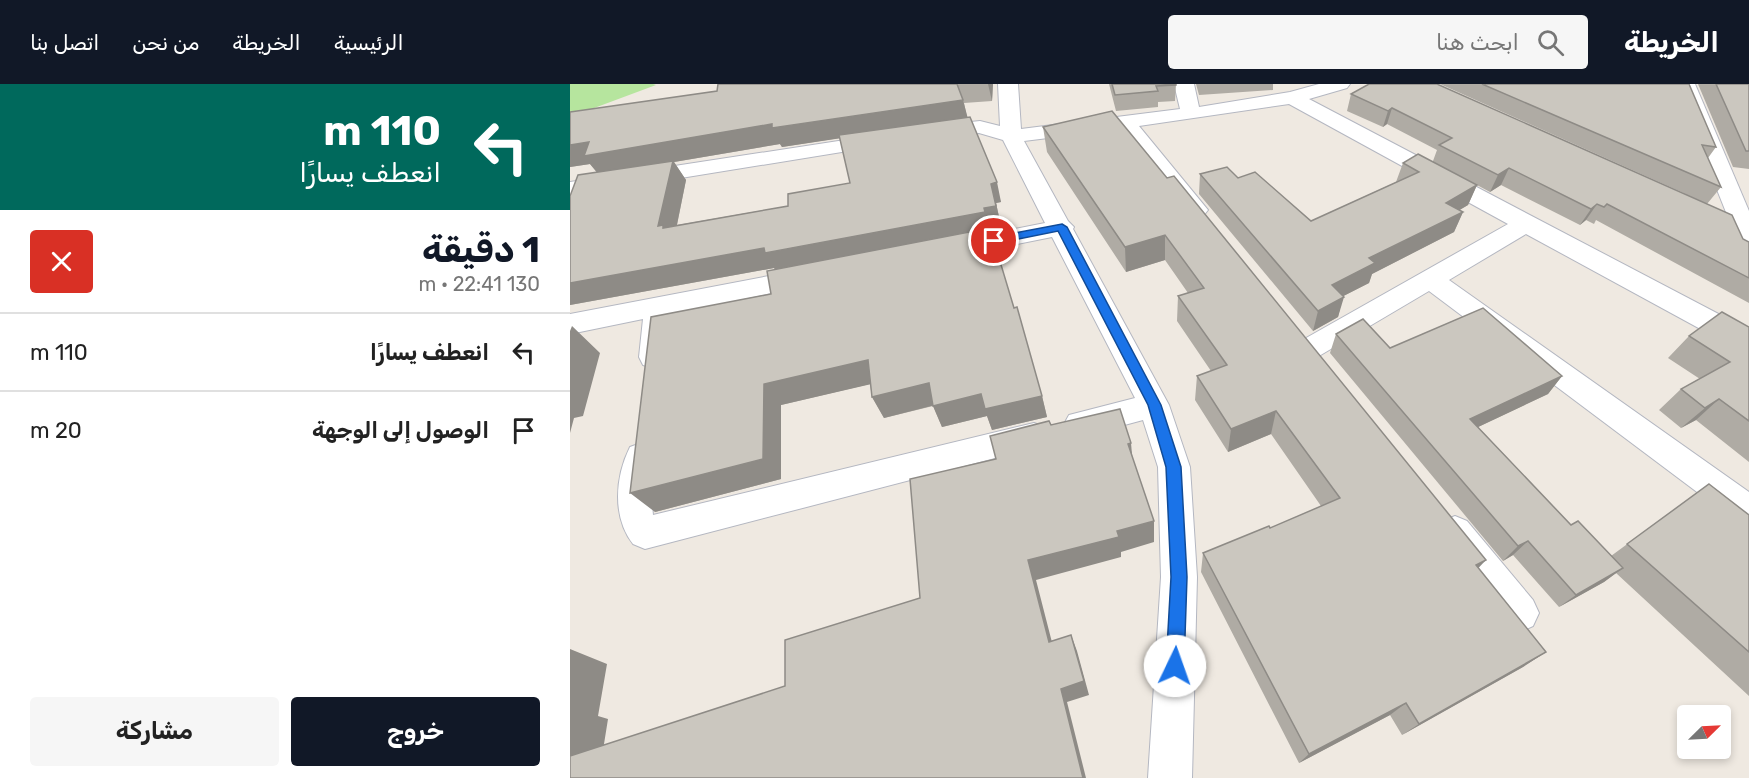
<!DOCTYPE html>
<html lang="ar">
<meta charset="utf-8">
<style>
body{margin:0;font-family:Rubik,Cairo,sans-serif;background:#f6f6f6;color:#222;direction:rtl;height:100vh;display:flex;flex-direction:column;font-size:22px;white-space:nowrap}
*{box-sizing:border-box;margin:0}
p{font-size:20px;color:#767676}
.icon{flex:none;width:33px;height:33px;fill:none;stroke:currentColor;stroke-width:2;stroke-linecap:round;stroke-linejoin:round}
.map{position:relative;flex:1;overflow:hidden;direction:ltr}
.side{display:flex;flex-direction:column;background:#fff;width:570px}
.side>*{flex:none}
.top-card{background:#00695c;color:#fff;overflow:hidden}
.needle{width:39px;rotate:66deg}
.buttons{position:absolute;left:1107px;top:621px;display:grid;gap:12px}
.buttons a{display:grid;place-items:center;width:54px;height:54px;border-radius:6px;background:#fff;box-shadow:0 3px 9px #0003;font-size:30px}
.pin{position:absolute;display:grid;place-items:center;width:51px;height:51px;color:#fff;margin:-26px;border:3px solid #fff;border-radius:50%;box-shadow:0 2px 6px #0007}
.me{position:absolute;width:66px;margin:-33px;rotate:3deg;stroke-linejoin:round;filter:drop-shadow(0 0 4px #0008)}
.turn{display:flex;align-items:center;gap:21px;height:126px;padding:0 30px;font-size:27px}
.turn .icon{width:78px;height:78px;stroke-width:2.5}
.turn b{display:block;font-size:42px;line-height:51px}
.round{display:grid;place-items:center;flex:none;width:63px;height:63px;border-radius:6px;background:#f6f6f6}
.headline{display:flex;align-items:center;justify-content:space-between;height:102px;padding:0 30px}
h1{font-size:36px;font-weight:700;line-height:45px;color:#111827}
.cta{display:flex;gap:12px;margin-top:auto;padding:12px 30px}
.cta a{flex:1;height:69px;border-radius:6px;background:#111827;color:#fff;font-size:24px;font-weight:700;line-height:69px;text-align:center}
.cta a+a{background:#f6f6f6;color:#222}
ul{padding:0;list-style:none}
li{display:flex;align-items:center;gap:18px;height:78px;padding:0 30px;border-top:2px solid #e0e0e0}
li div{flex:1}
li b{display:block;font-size:22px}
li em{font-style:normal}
header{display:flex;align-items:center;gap:36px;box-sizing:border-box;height:84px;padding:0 30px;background:#111827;color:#fff}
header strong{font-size:28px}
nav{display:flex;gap:33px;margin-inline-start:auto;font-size:21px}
.search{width:420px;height:54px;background:#f6f6f6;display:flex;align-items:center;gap:15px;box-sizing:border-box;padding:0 21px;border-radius:6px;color:#767676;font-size:22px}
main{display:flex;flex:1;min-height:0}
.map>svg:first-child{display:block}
.green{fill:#b6e59e}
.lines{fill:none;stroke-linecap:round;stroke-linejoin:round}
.street-casing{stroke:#b4b7c1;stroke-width:2}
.secondary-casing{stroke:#b4b7c1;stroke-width:2}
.street{fill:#fff;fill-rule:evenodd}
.secondary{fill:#fff;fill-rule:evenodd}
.wall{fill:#afaba4;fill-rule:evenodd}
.shaded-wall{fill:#8e8b86}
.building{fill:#cbc7bf;stroke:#8e8b86;stroke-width:1.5}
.route{fill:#1a73e8;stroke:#114b97;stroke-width:1.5}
</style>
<header>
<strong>الخريطة</strong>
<div class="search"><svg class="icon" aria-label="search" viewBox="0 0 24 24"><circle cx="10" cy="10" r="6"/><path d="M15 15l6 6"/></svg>ابحث هنا</div>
<nav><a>الرئيسية</a><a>الخريطة</a><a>من نحن</a><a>اتصل بنا</a></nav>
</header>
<main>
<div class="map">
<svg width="1179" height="694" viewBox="0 0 1179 694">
<rect width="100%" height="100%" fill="#efe9e1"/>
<!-- green -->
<path class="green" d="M0,0H83L86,1L0,33Z"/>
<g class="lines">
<!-- street casing -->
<g class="street-casing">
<g id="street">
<path d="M428,0H448L451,45L610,25L604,0H624L629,23L720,8L749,0H780L777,4L739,15L1179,246V269L1169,266L956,150L879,196L1179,408V442L1167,438L859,207L749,272L739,275L729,272L725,265L729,258L938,140L719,20L569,42L638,126L634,131L626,133L618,131L550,45L454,57L498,137L504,143L503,145L599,321L620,383L627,493L622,694H578L591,493L588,383L573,336L510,353L499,349L494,340L499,331L565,314L482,153L384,173L375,171L372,165L375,159L384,157L475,139L433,56L409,49L363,54L356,52L353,48L356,44L363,42L410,37L430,42Z"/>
<path d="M1105,0H1125L1179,127V158L1168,156L1165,151Z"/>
<path d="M314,50L321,52L325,56L321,60L0,112V98Z"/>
<path d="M241,184L250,187L254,193L250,199L101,230L97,273L93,281L83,284L73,281L69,273L73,235L0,250V230Z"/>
<path d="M464,339L475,343L480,352L475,361L75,465L63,460C42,433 45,393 60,363L71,359L82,363C92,383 80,409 83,431Z"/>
<path d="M885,432L897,437L963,516L969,529L963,542L950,548L937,542L873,459L867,448L873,437Z"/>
</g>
</g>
<!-- secondary casing -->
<g class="secondary-casing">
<path id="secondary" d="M1129,121L1179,141V159L1120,134L1117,129L1120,124Z"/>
</g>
<!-- street -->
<use href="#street" class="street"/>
<!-- secondary -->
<use href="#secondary" class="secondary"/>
</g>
<!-- wall -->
<g class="wall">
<path d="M148,0H423L422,17L394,19L397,33L431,118L426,119L431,142L419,144L472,312L477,333L422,346L417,332L372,343L363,322L314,334L302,313L300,300L211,321V395L85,428L201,210L205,185L204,184L0,221L27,88L20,80L0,83V28L147,7ZM270,54L280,99L218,122L107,141L116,96L104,78L210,60L212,63Z"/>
<path d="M539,0H606L605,17L588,18V23L546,27Z"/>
<path d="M626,0H703V6L629,11Z"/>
<path d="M870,0H1119L1146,63L1138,74L1151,103L1137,120L1173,155L1179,158V219L1026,136L1024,140L1016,136L1010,141L931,101L920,108L907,101L898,121L889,126L893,128L884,148L802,190L799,199L773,212L768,233L743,247L629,110L630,90L668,94L741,137L826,98L833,79L863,77L867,66L817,40L813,43L777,27L781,10L1116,110Z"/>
<path d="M1128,0H1179V85L1163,83Z"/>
<path d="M542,27L908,484L976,568L953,583L832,651L820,631L729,679L631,488L633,469L700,444L751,422L701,350L658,368L625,316L627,292L641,287L607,237L608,212L618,209L595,176L556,188L477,68L473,43Z"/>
<path d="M1179,243V378L1126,336L1111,344L1089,326L1111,305L1130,295L1098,274L1119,252Z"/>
<path d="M766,250L820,264L992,292L978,310L908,343L1001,441L1041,472L1139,400L1179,431V612L1046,489L1034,498L989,523L943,471L933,477L760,269Z"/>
</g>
<!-- shaded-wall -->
<g class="shaded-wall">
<path d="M418,0H423L422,17Z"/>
<path d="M393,16L398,35L212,63L210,60L104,78L116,96L104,155L29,91L20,80L0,83V61L19,58L202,40Z"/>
<path d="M822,24L817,40L813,43L818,27Z"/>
<path d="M939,84L931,101L920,108L928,91Z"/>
<path d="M427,98L431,118L426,119L431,142L207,188L204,184L0,221V199L414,124L421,100Z"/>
<path d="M907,101L898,121L868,139L876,119Z"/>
<path d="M1027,120L1016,136L1010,141L1021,125Z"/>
<path d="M893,128L884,148L802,190L799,199L756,221L762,201L799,174Z"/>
<path d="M595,151V176L556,188L555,163Z"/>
<path d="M774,213L768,233L743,247L748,227Z"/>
<path d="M2,242L30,269L13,332L4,334L0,349V247Z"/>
<path d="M298,276L310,298L211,321V395L85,428L60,409L194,300Z"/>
<path d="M992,292L978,310L889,352L900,335Z"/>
<path d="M359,299L369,320L314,334L302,313Z"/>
<path d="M411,310L472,312L477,333L422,346L417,332L372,343L363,322Z"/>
<path d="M1149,315L1126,336L1111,344L1135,324Z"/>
<path d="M706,327L701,350L658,368L661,345Z"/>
<path d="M561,359L563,382L558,360Z"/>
<path d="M584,437V458L551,468V473L466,496L486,574L479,558L458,476L547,447Z"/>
<path d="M958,457L943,471L933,477L948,462Z"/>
<path d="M916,476L898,495L906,481Z"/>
<path d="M1053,484L1034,498L989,523L1006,511Z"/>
<path d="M501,551L507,567L519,611L497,618L516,694H513L491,605Z"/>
<path d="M0,565L37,580L28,632L38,635L30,685L0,678Z"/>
<path d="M976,568L953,583L832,651L849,640Z"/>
<path d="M836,619L820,631L729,679L739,670Z"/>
</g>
<!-- building -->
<g class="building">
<path d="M148,0H387L393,16L202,44V40L14,72L19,58L0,61V28L147,7Z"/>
<path d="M542,0H606V1L586,2L588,7L545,11Z"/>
<path d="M799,0H867L1162,131L1173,155L1179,158V194L1037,120L1034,123L1027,120L1021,125L939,84L928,91L869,61L882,54L822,24L818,27L781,10Z"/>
<path d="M912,0H1119L1146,63L1132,61L1151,103Z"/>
<path d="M1146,0H1179V67H1176Z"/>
<path d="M542,27L597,94L604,92L916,476L906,481L976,568L849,640L836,619L739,670L633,469L699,442L700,444L770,414L706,327L661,345L627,292L657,281L608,212L634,204L595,151L555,163L473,43Z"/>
<path d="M400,33L427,98L421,100L426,122L414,124L415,128L195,169L194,164L0,199V112L8,91L103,77L88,142L93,141V144L218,122V110L280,99L269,51Z"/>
<path d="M848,70L907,101L876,119L893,128L799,174L805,179L762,201L774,213L748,227L630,90L657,83L668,94L685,88L741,137L849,88L833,79Z"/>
<path d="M420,144L444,224L447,223L472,312L415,325L411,310L363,322L359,299L302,313L298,276L194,300L193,375L60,409L81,233L201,210L197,187Z"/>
<path d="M913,224L992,292L900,335L1001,441L1008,437L1053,484L1006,511L958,457L948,462L766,250L793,235L820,264Z"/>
<path d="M1152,228L1179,243V337L1149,315L1135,324L1111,305L1160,278L1119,252Z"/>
<path d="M550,325L561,359L558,360L584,437L547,447L549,453L458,476L479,558L501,551L514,597L491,605L513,694H0V672L215,602V556L350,514L340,395L426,375L420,352L479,337L481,341Z"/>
<path d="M1139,400L1179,431V568L1057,460Z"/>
</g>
<!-- route -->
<path class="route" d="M492,140L497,143L591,321L611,383L617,493L614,582L611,589L605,591L599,589L596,582L601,493L596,383L578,321L488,147L424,160L419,157L424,153Z"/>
</svg>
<div class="buttons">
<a><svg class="needle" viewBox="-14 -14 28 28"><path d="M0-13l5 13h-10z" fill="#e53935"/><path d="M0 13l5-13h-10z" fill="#767676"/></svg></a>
</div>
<div class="pin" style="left:424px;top:157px;background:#d93025"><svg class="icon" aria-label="arrive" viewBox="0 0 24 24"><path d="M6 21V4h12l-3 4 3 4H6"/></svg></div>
<svg class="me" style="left:605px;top:582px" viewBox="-20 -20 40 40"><circle r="19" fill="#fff"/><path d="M0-13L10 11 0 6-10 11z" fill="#1a73e8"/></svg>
</div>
<section class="side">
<div class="top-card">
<div class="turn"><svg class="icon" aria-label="left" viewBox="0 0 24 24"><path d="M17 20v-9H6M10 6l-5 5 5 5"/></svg><div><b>110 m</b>انعطف يسارًا</div></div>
</div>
<div class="headline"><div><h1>1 دقيقة</h1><p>130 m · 22:41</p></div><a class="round" style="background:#d93025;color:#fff"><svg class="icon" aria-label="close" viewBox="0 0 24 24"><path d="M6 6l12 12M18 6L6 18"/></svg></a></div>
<ul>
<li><svg class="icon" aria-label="left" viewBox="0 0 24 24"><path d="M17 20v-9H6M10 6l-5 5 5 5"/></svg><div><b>انعطف يسارًا</b></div><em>110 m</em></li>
<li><svg class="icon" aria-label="arrive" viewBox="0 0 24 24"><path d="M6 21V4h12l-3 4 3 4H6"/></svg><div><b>الوصول إلى الوجهة</b></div><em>20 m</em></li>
</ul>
<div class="cta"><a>خروج</a><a>مشاركة</a></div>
</section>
</main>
